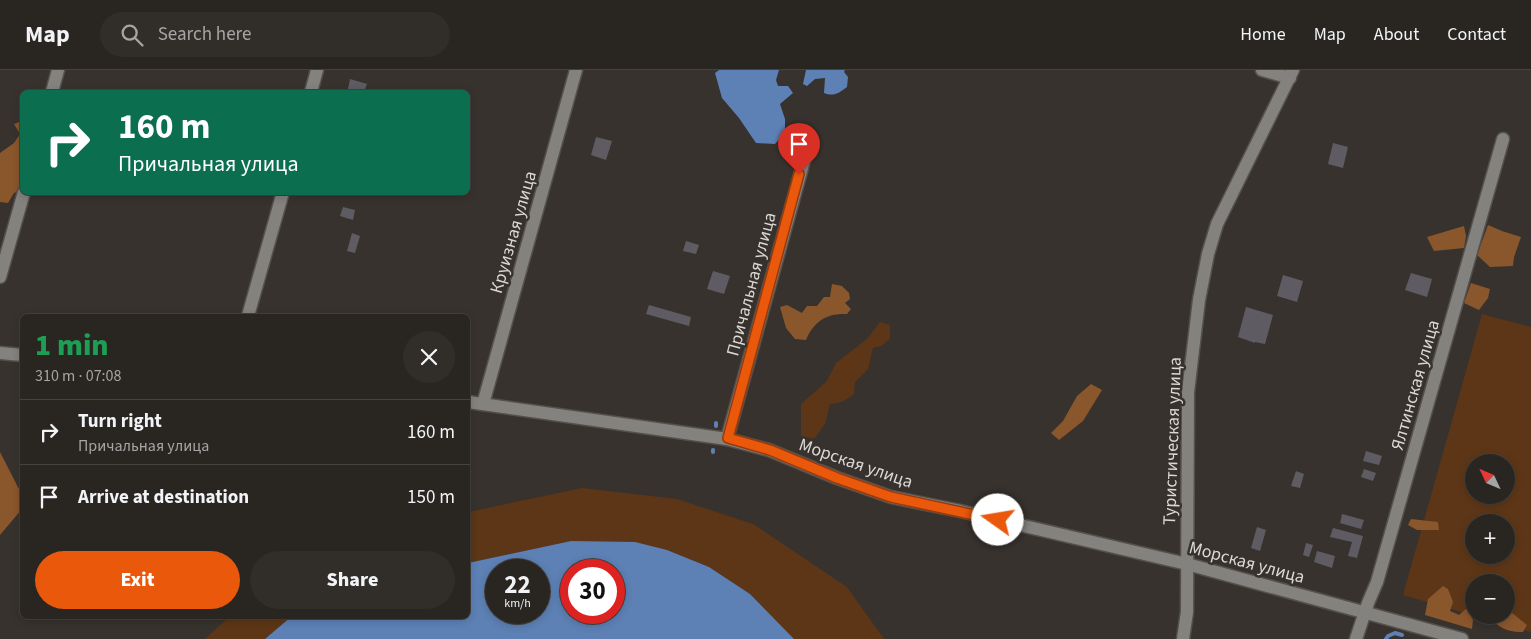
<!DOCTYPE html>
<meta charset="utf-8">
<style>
body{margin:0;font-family:"Source Sans 3",sans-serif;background:#312e2a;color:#f1f3f6;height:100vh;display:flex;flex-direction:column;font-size:19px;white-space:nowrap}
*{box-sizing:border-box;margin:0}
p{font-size:16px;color:#a5a5a5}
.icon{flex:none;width:28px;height:28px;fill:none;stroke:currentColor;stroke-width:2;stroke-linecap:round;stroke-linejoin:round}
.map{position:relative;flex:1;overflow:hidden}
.panel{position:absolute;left:20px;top:244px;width:450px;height:305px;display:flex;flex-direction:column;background:#292622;border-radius:8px;box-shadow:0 2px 8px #0003,0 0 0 1px #454340}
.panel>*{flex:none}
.top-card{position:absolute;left:20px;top:20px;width:450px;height:105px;border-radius:8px;box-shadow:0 2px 8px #0003,0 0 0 1px #454340;background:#0b6e4f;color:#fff;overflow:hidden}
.needle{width:32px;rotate:314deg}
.tools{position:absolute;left:1465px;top:384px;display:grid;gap:10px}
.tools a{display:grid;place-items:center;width:50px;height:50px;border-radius:50%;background:#292622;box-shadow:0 2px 8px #0003,0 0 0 1px #454340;font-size:25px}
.speed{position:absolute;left:485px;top:489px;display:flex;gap:10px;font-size:25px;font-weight:700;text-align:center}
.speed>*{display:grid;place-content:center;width:65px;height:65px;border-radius:50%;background:#292622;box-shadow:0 2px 8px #0003,0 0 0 1px #454340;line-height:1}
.speed small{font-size:12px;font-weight:400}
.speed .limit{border:8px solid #d22;background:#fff;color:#111}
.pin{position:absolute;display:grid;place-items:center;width:42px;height:42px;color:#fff;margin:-51px -21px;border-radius:50% 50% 50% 0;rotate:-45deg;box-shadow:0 0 5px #0007}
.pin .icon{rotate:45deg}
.me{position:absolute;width:55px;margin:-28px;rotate:283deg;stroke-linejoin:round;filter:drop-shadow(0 0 4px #0008)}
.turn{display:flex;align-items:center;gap:18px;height:105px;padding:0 15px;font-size:22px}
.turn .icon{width:65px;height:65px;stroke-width:2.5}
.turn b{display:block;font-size:35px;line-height:42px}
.round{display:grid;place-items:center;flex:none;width:52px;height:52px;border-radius:26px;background:#312e2a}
.overview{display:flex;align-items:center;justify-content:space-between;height:85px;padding:0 15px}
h1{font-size:30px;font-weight:800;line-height:38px;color:#1e9e55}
.action{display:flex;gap:10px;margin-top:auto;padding:10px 15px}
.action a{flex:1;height:58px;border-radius:30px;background:#ea580c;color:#fff;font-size:20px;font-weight:800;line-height:58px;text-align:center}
.action a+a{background:#312e2a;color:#f1f3f6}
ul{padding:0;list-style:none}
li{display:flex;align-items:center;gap:15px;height:65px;padding:0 15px;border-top:1px solid #454340}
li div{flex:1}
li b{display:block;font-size:19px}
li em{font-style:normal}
header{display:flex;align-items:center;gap:30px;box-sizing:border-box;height:70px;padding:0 25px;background:#292622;border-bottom:1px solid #454340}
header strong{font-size:24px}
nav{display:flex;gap:28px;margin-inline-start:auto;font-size:18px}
.search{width:350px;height:45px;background:#312e2a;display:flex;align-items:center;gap:12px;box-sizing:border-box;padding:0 18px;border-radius:28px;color:#a5a5a5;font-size:19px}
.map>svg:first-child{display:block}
.green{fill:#5d3617;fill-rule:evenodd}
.forest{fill:#8a562c}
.water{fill:#5d81b5;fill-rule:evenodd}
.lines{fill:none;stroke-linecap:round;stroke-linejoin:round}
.stream{stroke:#5d81b5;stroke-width:4}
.building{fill:#5e5c62}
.minor-casing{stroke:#55504c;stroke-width:15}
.minor{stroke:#83827f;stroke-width:12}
.route-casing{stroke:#983908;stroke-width:12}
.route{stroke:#ea580c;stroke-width:9}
.labels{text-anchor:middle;stroke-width:5;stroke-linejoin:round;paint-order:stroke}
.street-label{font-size:18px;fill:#dbd8d6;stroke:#37322e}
</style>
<header>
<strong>Map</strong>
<div class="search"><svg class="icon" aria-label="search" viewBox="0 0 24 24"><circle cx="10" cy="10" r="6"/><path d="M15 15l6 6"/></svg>Search here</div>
<nav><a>Home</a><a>Map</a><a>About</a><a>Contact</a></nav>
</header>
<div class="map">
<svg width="1531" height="569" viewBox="0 0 1531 569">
<rect width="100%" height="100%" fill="#37322e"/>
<!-- green -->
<g class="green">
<path d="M1482,244L1531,257V562L1403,525ZM1474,392H1506V425H1474ZM1474,452H1506V485H1474ZM1474,512H1506V545H1474Z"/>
<path d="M880,252L890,255V269L881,276L873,278L868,299L855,312L854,324L842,332L830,334L825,354L814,369L801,366V334L827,311L836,293L868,268Z"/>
<path d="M582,418L677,429L753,454L847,517L884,569H794L750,524L709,497L667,480L571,471L468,493V442Z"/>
<path d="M230,546H292L265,569H205Z"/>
</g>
<!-- forest -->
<g class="forest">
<path d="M22,51V120L14,123L8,133L0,132V83L14,73L20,64L14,54Z"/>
<path d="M1488,155L1502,161L1521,167L1514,187L1513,196L1490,197L1477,185Z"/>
<path d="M1464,156L1466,166L1464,178L1434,181L1427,167Z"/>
<path d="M1471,213L1490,219L1488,228L1479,240L1464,233Z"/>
<path d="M832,214L842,216L849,223L850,229L845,233L851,239L847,244C827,243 814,251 806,270L795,269L786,258L780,237L787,235L802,243L807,236H817L824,227H830Z"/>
<path d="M1091,314L1102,320L1083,351L1059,370L1051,363L1063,351L1077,326Z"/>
<path d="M0,382L22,425V439L0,465Z"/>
<path d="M1411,449L1438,452L1439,460H1417L1408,455Z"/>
<path d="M1443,516L1448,519L1453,532L1450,541L1459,545L1467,538L1473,550L1472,559L1425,545L1428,529Z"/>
<path d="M1506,538L1527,555L1523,562C1507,563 1497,556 1487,545H1506Z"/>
</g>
<!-- water -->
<g class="water">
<path d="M719,0H779L776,10L778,16H788L793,23L780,34L785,49V63L775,74L756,73L739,48L722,28L715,3Z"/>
<path d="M806,0H845L844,2L848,7L847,17C839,23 834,27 824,23L825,8L815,9L807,16L803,14Z"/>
<path d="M571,471L635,472L667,480L709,497L750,524L794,569H265L292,546H468V493ZM496,500H539V542H496ZM571,500H614V542H571Z"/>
</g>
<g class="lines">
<!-- stream -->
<g class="stream">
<path d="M468,321V319"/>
<path d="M716,356V353"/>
<path d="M713,382V380"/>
<path d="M1386,569L1388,566L1395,563L1402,565"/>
</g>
</g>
<!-- building -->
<g class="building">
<path d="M350,9L367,14L364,22L348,19Z"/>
<path d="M596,67L612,71L606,90L591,85Z"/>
<path d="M1333,73L1348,77L1343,98L1328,94Z"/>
<path d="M343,137L355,140L353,150L340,146Z"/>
<path d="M352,163L360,166L355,183L347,181Z"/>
<path d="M686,171L699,175L696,184L683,181Z"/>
<path d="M713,201L730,206L724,224L707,219Z"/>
<path d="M1411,203L1432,209L1427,227L1405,220Z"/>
<path d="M1283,205L1303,211L1297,232L1277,226Z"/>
<path d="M649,235L691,247L689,256L646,244Z"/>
<path d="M1246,237L1273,245L1265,274L1255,272V273L1238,267Z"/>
<path d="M1366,381L1382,386L1379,395L1363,391Z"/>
<path d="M1364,399L1376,403L1373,411L1361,407Z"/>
<path d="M1296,401L1304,404L1300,418L1291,416Z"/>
<path d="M1342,444L1364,450L1361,459L1340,453Z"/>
<path d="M1257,457L1266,460L1260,481L1251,478Z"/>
<path d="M1333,458L1363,466L1357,488L1348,486L1352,472L1330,467Z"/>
<path d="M1306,473L1313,475L1309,487L1303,485Z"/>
<path d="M1317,481L1335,486L1332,498L1314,492Z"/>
</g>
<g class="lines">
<!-- minor casing -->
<g class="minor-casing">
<g id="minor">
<path d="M1262,0L1290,8"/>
<path d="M52,22L58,0"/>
<path d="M311,22L317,0"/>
<path d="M0,207L24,122"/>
<path d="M248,246L283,122"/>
<path d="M0,283L22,285"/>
<path d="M468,332L727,369L769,380L837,408L891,427L960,441L1187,494L1462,569"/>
<path d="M483,334L576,0"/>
<path d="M727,369L810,69"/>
<path d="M1183,569L1187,542L1188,322L1199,230L1208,184L1217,154L1293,0"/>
<path d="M1356,569L1368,533L1377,512L1503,69"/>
</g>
</g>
<!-- minor -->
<use href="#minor" class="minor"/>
</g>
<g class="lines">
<!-- route casing -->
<g class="route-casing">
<path id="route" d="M799,104L728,368L770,380L837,408L891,427L998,450"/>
</g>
<!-- route -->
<use href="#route" class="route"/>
</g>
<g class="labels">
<!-- street labels -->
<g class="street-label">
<text transform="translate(513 162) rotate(-74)" y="6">Круизная улица</text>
<text transform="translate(751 214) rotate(-75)" y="6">Причальная улица</text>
<text transform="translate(1415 315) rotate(-74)" y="6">Ялтинская улица</text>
<text transform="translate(1172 371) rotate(-88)" y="6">Туристическая улица</text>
<text transform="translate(856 393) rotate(19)" y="6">Морская улица</text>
<text transform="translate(1247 492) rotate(15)" y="6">Морская улица</text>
</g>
</g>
</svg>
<div class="tools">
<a><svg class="needle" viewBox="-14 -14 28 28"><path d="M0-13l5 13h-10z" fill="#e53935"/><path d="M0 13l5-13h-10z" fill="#a5a5a5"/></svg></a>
<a>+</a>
<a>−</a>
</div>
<div class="speed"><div>22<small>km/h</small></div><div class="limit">30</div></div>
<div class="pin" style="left:799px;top:104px;background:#d93025"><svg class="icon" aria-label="arrive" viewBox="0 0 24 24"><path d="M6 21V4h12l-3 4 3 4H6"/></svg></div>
<svg class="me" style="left:998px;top:450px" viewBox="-20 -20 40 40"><circle r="19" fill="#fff"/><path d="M0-13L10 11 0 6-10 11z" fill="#ea580c"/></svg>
<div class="top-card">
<div class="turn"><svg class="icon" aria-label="right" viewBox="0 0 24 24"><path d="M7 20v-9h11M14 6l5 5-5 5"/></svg><div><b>160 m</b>Причальная улица</div></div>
</div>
<section class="panel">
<div class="overview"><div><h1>1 min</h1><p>310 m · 07:08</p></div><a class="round"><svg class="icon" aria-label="close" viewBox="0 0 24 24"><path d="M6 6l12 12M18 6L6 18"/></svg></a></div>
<ul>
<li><svg class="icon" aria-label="right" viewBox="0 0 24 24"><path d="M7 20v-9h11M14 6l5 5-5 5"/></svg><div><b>Turn right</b><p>Причальная улица</p></div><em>160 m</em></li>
<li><svg class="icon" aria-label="arrive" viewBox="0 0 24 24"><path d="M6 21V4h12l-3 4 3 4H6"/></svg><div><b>Arrive at destination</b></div><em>150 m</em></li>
</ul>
<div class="action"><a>Exit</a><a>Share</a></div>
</section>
</div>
